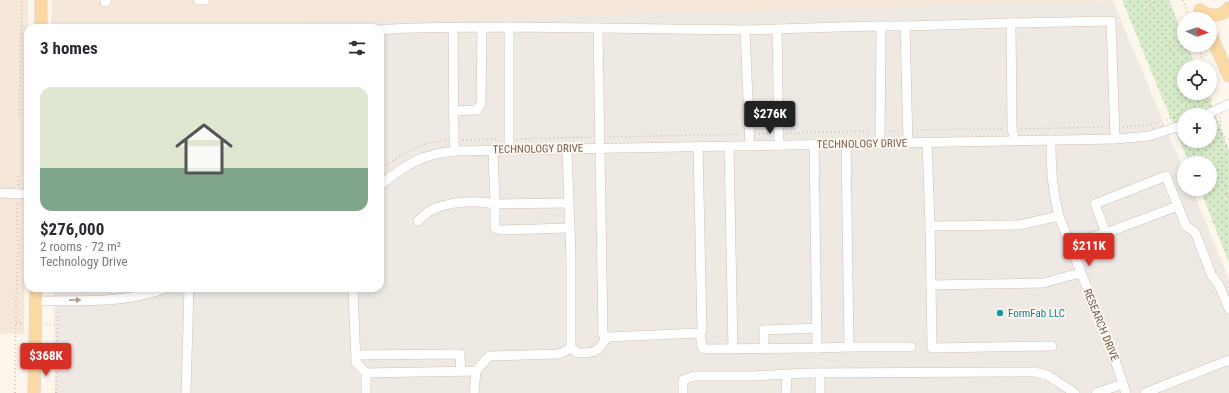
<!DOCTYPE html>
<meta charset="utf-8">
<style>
body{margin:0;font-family:"Roboto Condensed",sans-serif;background:#f2f2f3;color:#2b2b33;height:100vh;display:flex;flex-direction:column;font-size:15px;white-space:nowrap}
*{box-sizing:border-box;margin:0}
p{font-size:13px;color:#7c7c81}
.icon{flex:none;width:22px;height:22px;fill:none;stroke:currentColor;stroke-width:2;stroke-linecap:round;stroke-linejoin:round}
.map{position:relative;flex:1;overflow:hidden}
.drawer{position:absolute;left:24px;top:24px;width:360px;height:268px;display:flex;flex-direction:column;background:#fff;border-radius:12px;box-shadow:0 2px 6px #0003}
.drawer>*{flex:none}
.needle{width:26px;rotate:93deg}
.tools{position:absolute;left:1177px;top:12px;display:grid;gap:8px}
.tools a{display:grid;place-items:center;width:40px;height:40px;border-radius:50%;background:#fff;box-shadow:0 2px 6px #0003;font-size:20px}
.price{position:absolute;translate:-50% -34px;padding:0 9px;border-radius:4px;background:#d93025;color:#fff;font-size:13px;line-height:26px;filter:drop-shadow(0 1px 2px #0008)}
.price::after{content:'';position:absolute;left:50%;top:24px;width:12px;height:9px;margin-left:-6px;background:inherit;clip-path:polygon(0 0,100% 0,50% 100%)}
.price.on{background:#222;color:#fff}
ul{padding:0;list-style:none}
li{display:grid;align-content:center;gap:8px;height:212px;padding:0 16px}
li+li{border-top:1px solid #e1e1e2}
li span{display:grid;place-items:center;height:124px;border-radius:12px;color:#555}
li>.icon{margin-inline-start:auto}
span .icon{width:72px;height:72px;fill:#fffc;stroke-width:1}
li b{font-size:17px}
h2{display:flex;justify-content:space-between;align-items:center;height:48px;padding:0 16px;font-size:17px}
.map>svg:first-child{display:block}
</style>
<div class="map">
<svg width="1229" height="393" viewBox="0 0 1229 393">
<defs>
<pattern id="park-dots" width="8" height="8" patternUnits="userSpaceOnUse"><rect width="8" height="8" fill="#d8ecc9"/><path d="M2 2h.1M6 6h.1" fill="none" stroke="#b4c2a5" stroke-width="1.8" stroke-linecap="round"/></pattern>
</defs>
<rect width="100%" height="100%" fill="#fdf6ec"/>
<g fill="#f5e8da">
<polygon points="0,0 28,0 24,334 0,334"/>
<polygon points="52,0 1113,0 1113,1 368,28 51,28"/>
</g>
<polygon fill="#efe9e4" points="1113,1 1184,171 1184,189 1192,189 1229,279 1229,393 55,393 54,288 380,288 380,28 131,28"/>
<path fill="url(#park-dots)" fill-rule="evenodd" d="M1122 0H1169L1184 37V45H1187L1196 67H1184V93H1207L1229 150V263L1200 189H1210V163H1189ZM1184 115H1210V141H1184Z"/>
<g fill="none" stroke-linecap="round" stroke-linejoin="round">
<defs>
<g id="minor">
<polyline points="198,0 205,0"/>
<polyline points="105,2 107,0"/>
<polyline points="881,26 905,26 908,143"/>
<polyline points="905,26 1011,23"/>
<polyline points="453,28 454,140 455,151"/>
<polyline points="598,28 745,30 750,146"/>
<polyline points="777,29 779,145"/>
<path d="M380 30C423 26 466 28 509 27"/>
<polyline points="745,30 838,27 881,26 880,143"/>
<polyline points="453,111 477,110 481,104 482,27"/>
<polyline points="1205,115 1229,104"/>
<path d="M1051 140C1051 168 1052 189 1059 216L1115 360 1126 393"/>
<polyline points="1015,141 1012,129 1011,23 1111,21 1115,139"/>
<polyline points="927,142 930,226 1019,225 1059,216"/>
<polyline points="846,144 849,347 911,347"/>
<polyline points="729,146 733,349"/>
<polyline points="493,150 495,204 569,203"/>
<polyline points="509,150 509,27 598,28 603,335 607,337 700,333 702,330 698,147"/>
<path d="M380 185C406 165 421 154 455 151L1115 139 1149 136 1184 125"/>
<polyline points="0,193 28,194"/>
<path d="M418 221C422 217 426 213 430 211 449 201 474 200 495 204V228L501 230 570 228"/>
<polyline points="930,226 931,285 1043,283 1080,273"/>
<polyline points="1106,233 1095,204 1166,176 1186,226 1195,232 1212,276 1219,285 1229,309"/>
<polyline points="1069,244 1106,233 1178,206"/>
<polyline points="931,285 932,348 1052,346"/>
<polyline points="353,288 356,362 366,373 476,371 489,356 559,354 571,348 571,258 567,149"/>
<path d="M36 301C79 300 125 304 166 288"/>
<polyline points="700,333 702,347 704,349 817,348 814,144"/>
<path d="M571 348 578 353C596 353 598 352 607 337"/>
<polyline points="817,348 849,347"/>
<polyline points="764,349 764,330 817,328"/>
<polyline points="356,355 460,354 461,371"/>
<polyline points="366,373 366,393"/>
<polyline points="820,373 820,393"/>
<polyline points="186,393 189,288"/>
<polyline points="474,393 476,371"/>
<polyline points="683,393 683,380 694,376 752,376 808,373 1034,372 1047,375 1075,393"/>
<polyline points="786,393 787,374"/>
<polyline points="1096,393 1123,384"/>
<polyline points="1145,393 1229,360"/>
</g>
<g id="major">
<path d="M1200 10C1210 17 1221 17 1229 8"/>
<polyline points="41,28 41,0"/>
<polyline points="1210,33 1229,76"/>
<polyline points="34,393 36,288"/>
</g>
</defs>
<use href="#minor" stroke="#d1beb0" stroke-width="10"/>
<use href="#major" stroke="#dad1cd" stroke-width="13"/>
<g stroke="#d9b8a5" stroke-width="1.5" stroke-dasharray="1 3" stroke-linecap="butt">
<polyline points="1149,0 1178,67 1184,76"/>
<polyline points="1183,0 1190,19"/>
<polyline points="1198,45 1203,62 1203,67"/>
<polyline points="1204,93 1211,99"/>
<polyline points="19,114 22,0"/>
<polyline points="1220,117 1222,178 1229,199"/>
<polyline points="1166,120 1212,100"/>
<polyline points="1123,127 1147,125 1159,122"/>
<polyline points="1021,129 1105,127"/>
<polyline points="917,130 1003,129"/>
<polyline points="889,131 899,131"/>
<polyline points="787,133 871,131"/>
<polyline points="759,134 769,133"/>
<polyline points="1221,135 1229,139"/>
<polyline points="609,137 741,134"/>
<polyline points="517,139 591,137"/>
<polyline points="463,140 499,139"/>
<path d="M380 171C400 154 419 143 445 140"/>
<polyline points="18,185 18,175"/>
<polyline points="16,323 24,323"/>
<polyline points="46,324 57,325"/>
<polyline points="15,393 16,299 18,247 17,224 17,203"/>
<polyline points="56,393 58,310"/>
</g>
<use href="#minor" stroke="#fff" stroke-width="9"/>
<use href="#major" stroke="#fbd9a5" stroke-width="12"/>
</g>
<defs><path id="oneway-solid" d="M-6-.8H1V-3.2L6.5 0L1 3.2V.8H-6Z"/></defs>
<use fill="#af9d94" href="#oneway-solid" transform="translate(75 300) rotate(-1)"/>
<circle fill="#0f9aa8" stroke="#fffaf3" stroke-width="1.5" cx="1000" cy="313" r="4"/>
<g text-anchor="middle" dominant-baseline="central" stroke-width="3.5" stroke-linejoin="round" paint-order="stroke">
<g font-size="11" fill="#7a5c4d" stroke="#fffaf3">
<text transform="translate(862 144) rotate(-1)">TECHNOLOGY DRIVE</text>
<text transform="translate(538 149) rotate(-1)">TECHNOLOGY DRIVE</text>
<text transform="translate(1101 325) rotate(68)">RESEARCH DRIVE</text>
</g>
<g font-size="11" fill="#0d838f" stroke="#fffaf3" text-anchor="start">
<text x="1008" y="313">FormFab LLC</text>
</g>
</g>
</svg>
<div class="tools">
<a><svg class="needle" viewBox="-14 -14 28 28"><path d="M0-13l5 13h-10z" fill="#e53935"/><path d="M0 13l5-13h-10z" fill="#7c7c81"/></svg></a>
<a><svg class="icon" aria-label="locate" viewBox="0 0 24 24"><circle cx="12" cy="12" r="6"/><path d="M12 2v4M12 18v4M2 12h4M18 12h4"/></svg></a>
<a>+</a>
<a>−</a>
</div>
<b class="price on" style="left:770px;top:135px">$276K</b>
<b class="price" style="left:1089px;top:267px">$211K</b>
<b class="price" style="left:46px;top:377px">$368K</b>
<section class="drawer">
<h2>3 homes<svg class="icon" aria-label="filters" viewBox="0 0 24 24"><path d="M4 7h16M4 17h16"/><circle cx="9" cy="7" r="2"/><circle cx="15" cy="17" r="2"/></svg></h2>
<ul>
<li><span style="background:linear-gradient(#dfe7d0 65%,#7fa58c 0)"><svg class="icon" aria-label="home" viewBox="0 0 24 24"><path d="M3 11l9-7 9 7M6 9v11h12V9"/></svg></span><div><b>$276,000</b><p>2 rooms · 72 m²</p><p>Technology Drive</p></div></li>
</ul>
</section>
</div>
